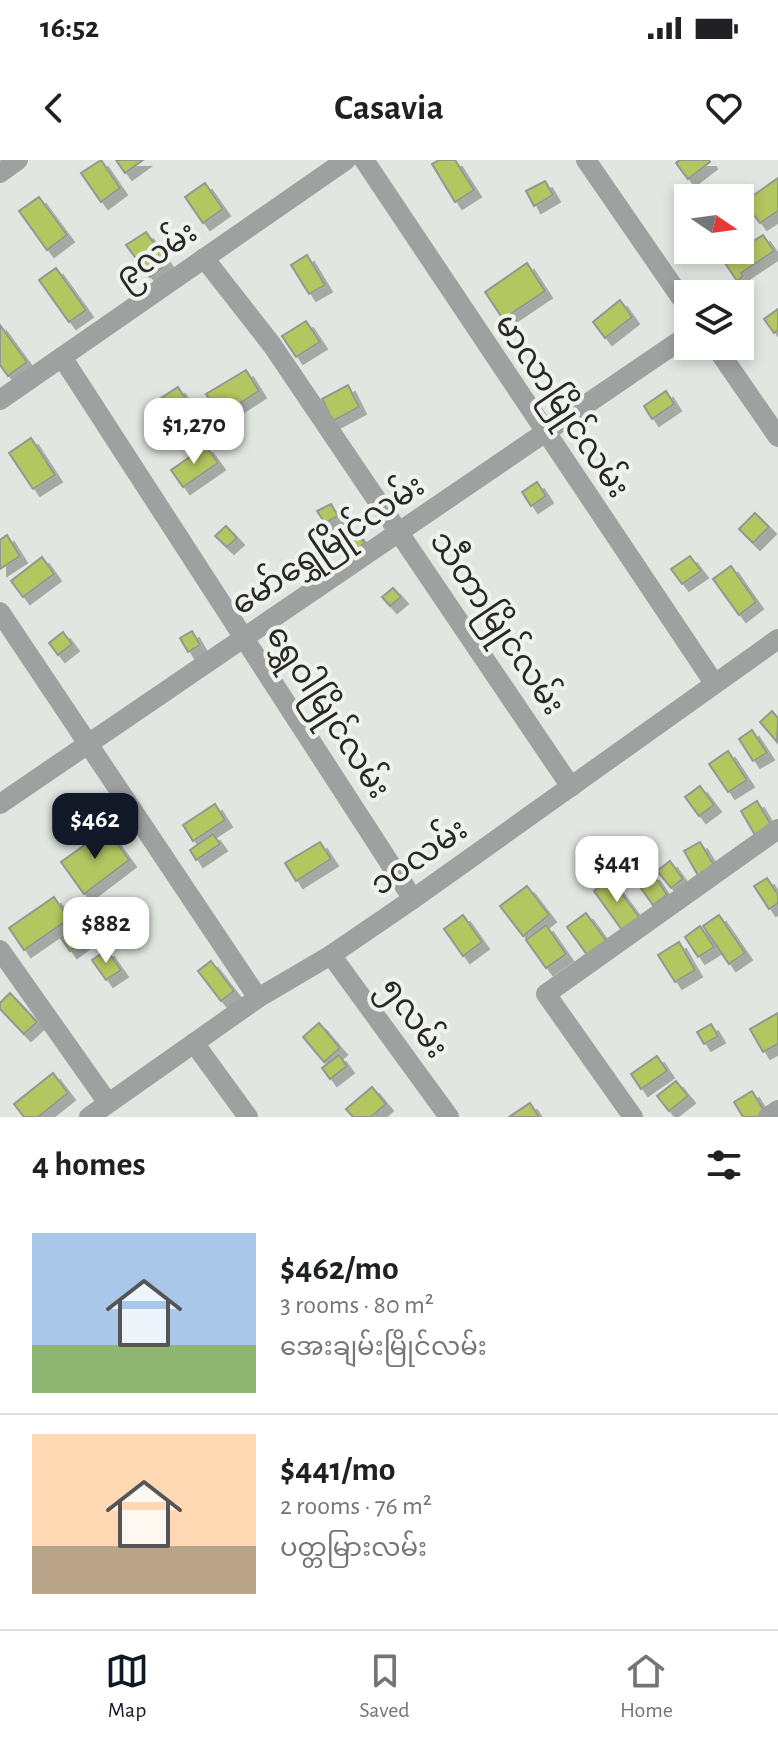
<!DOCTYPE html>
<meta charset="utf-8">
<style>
body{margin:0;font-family:"Alegreya Sans","Noto Sans Myanmar",sans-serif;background:#f2f2f2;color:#202124;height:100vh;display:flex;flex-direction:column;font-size:30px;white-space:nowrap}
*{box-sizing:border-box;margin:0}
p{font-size:26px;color:#757577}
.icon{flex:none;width:44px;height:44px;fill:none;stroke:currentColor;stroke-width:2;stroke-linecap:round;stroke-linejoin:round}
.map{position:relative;height:957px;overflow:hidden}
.panel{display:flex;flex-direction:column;background:#fff;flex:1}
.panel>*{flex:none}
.needle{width:52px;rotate:103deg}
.buttons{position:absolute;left:674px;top:24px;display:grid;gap:16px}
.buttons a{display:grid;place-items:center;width:80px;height:80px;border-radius:0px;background:#fff;box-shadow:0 4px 12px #0003;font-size:40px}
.price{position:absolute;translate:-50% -68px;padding:0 18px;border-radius:16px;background:#fff;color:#222;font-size:26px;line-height:52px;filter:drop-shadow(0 2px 4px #0008)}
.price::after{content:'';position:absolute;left:50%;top:48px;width:24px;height:18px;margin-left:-12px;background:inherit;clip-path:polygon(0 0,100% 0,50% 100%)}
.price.selected{background:#111827;color:#fff}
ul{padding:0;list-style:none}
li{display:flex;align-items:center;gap:24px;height:200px;padding:0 32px}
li+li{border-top:2px solid #e0e0e0}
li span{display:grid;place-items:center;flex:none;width:224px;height:160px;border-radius:0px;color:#555}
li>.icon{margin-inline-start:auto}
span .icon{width:96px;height:96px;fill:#fffc;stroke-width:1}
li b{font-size:34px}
h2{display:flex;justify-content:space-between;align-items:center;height:96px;padding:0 32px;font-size:34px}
.status{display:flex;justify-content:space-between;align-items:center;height:56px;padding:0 40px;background:#fff;direction:ltr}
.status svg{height:22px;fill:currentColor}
header{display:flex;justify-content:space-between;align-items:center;height:104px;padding:0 32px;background:#fff;font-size:36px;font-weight:600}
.tabs{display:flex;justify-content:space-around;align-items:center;height:112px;border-top:2px solid #e0e0e0;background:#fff;font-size:22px;color:#757577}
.tabs a{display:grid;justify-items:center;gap:4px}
.tabs .selected{color:#111827}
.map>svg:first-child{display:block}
</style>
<div class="status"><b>16:52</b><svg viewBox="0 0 49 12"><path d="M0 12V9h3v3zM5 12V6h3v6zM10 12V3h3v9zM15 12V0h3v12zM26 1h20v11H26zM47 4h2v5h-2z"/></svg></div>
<header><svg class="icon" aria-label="back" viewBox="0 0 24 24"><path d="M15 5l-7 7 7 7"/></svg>Casavia<svg class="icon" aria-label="heart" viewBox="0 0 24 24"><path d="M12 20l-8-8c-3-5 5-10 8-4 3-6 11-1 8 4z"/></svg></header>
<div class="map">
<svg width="778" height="957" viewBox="0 0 778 957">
<defs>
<filter id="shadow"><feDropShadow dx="7" dy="7" stdDeviation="0" flood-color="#0004"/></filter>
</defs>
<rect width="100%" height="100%" fill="#e1e6e0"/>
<g fill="#b3c660" stroke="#969791" stroke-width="2" filter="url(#shadow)">
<polygon points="101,0 120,28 101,42 81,13"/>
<polygon points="116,0 143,0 125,13"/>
<polygon points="439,0 455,0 474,30 455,42 432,4"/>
<polygon points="679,0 709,0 710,2 688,19 676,3"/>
<polygon points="778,18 778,51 760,63 744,42"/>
<polygon points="545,21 553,35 534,46 526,31"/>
<polygon points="205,23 223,49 203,63 185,37"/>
<polygon points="39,37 67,75 47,90 19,51"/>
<polygon points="146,72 168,103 150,117 126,85"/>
<polygon points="763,75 774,91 741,113 743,116 737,121 723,100"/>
<polygon points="307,95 325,125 309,134 291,105"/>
<polygon points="527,103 545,131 503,159 485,132"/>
<polygon points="56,108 86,150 69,162 39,120"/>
<polygon points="620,140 632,157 605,178 593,162"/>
<polygon points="778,149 778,170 774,173 764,159"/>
<polygon points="306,161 320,182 296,197 282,176"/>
<polygon points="0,165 27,202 8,216 0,205"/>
<polygon points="246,210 259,231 220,256 206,234"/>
<polygon points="348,225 359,247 333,261 322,239"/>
<polygon points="178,227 191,247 158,268 146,248"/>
<polygon points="666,231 674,244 652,259 644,246"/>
<polygon points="31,278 55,315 33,329 9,293"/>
<polygon points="206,286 218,303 183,327 171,310"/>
<polygon points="537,322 546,336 531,346 522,332"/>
<polygon points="331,344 338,356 325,363 317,351"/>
<polygon points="755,353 769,367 753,383 739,369"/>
<polygon points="226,366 237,378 227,387 215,376"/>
<polygon points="356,372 365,383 353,392 344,381"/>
<polygon points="7,375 20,396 0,409 0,380"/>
<polygon points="690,396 701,411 682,424 671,409"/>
<polygon points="42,397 54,414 23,437 11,421"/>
<polygon points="731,406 756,442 739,455 713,419"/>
<polygon points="393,428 401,437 390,446 382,437"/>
<polygon points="192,471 200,485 188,492 180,478"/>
<polygon points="63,472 72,484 58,495 49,483"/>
<polygon points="772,551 778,558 777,582 760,562"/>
<polygon points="752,570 767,593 753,601 739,579"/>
<polygon points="728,591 747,620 728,632 709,604"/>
<polygon points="700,626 714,645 699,656 685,637"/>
<polygon points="757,641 774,670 758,680 741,651"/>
<polygon points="215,644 225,660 193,681 183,665"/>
<polygon points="107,669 129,700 84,734 61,702"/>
<polygon points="213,674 220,684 196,700 190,690"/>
<polygon points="320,682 331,699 296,721 285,703"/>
<polygon points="700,682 715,707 699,717 684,691"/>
<polygon points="670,701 683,719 671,728 657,711"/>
<polygon points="653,714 667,735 653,745 638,724"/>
<polygon points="767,718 778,735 778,743 769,749 754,726"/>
<polygon points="611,719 639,757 622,770 594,731"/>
<polygon points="527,726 549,755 523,776 500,746"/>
<polygon points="54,737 69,759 24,790 9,768"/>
<polygon points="586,753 607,782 588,796 567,767"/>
<polygon points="463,755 482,782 463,796 444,769"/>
<polygon points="719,755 745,793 729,804 703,766"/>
<polygon points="80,765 89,777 70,791 61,778"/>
<polygon points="546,765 566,794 546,808 526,780"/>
<polygon points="700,766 714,787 698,797 685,777"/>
<polygon points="679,782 695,810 675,822 658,795"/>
<polygon points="107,790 121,810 106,820 92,800"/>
<polygon points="211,801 234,831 221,841 198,811"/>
<polygon points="10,833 37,862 24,874 0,849 0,843"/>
<polygon points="778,853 778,884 763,892 750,869"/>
<polygon points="319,863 340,888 324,902 303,877"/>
<polygon points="711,864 718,876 704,884 697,872"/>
<polygon points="339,895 347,906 330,919 322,908"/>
<polygon points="657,896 667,911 641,929 631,914"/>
<polygon points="53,913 68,933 38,957 24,957 14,944"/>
<polygon points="676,921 688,936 669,951 657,936"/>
<polygon points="372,927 386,944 371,957 353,957 346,949"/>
<polygon points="752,931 768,957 743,957 734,942"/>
<polygon points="530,943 539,957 509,957"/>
</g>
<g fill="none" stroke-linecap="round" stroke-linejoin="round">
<g stroke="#9ea19f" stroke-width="20">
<polyline points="364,0 714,523"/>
<polyline points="586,0 688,148"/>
<polyline points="0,13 18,0"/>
<polyline points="204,98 272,185 571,627"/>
<polyline points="715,186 778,277"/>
<polyline points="62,197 413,739"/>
<polyline points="0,240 346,0"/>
<polyline points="0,452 258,838"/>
<polyline points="0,644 688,175"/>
<polyline points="0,790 108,943"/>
<polyline points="331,795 449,957"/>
<polyline points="194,883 248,957"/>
<polyline points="89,957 258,838 331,795 413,739 778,479"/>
<polyline points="633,957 546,834 778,669"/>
<polyline points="768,957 778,950"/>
</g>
</g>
<g text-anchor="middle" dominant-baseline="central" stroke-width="8" stroke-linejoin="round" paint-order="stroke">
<g font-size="32" fill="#282927" stroke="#eef3ed">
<text transform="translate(156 95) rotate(-35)">၉လမ်း</text>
<text transform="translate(562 246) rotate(56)">မာလာမြိုင်လမ်း</text>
<text transform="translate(328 385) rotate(-34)">မော်ရွှေမြိုင်လမ်း</text>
<text transform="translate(497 463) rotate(56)">သီတာမြိုင်လမ်း</text>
<text transform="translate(328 552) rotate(57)">ရွှေဝါမြိုင်လမ်း</text>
<text transform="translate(419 697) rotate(-35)">၁၀လမ်း</text>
<text transform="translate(414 858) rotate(54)">၅လမ်း</text>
</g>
</g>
</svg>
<div class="buttons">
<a><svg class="needle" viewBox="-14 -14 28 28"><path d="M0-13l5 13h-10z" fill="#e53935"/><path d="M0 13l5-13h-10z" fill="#757577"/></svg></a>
<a><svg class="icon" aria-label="layers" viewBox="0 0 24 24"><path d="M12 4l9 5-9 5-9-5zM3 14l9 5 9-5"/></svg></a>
</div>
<b class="price" style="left:194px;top:306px">$1,270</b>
<b class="price selected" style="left:95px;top:701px">$462</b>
<b class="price" style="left:617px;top:744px">$441</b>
<b class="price" style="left:106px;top:805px">$882</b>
</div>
<section class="panel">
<h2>4 homes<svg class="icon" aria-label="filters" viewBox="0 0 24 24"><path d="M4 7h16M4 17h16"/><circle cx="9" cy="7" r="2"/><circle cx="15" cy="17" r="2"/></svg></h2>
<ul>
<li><span style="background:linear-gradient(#a9c7e8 70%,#8fb573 0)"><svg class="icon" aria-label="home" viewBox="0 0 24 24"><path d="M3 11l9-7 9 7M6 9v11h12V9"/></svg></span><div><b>$462/mo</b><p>3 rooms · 80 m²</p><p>အေးချမ်းမြိုင်လမ်း</p></div></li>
<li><span style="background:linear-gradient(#ffd9b3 70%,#b9a48a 0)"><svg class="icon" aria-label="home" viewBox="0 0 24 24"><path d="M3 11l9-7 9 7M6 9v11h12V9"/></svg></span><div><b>$441/mo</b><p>2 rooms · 76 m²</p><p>ပတ္တမြားလမ်း</p></div></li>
</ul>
</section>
<nav class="tabs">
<a class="selected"><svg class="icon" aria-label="map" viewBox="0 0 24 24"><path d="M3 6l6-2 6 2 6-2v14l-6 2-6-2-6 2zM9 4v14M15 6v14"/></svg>Map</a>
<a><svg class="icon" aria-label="saved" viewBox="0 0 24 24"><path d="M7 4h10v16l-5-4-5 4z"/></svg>Saved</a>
<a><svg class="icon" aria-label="home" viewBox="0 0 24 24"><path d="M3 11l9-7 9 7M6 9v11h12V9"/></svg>Home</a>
</nav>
